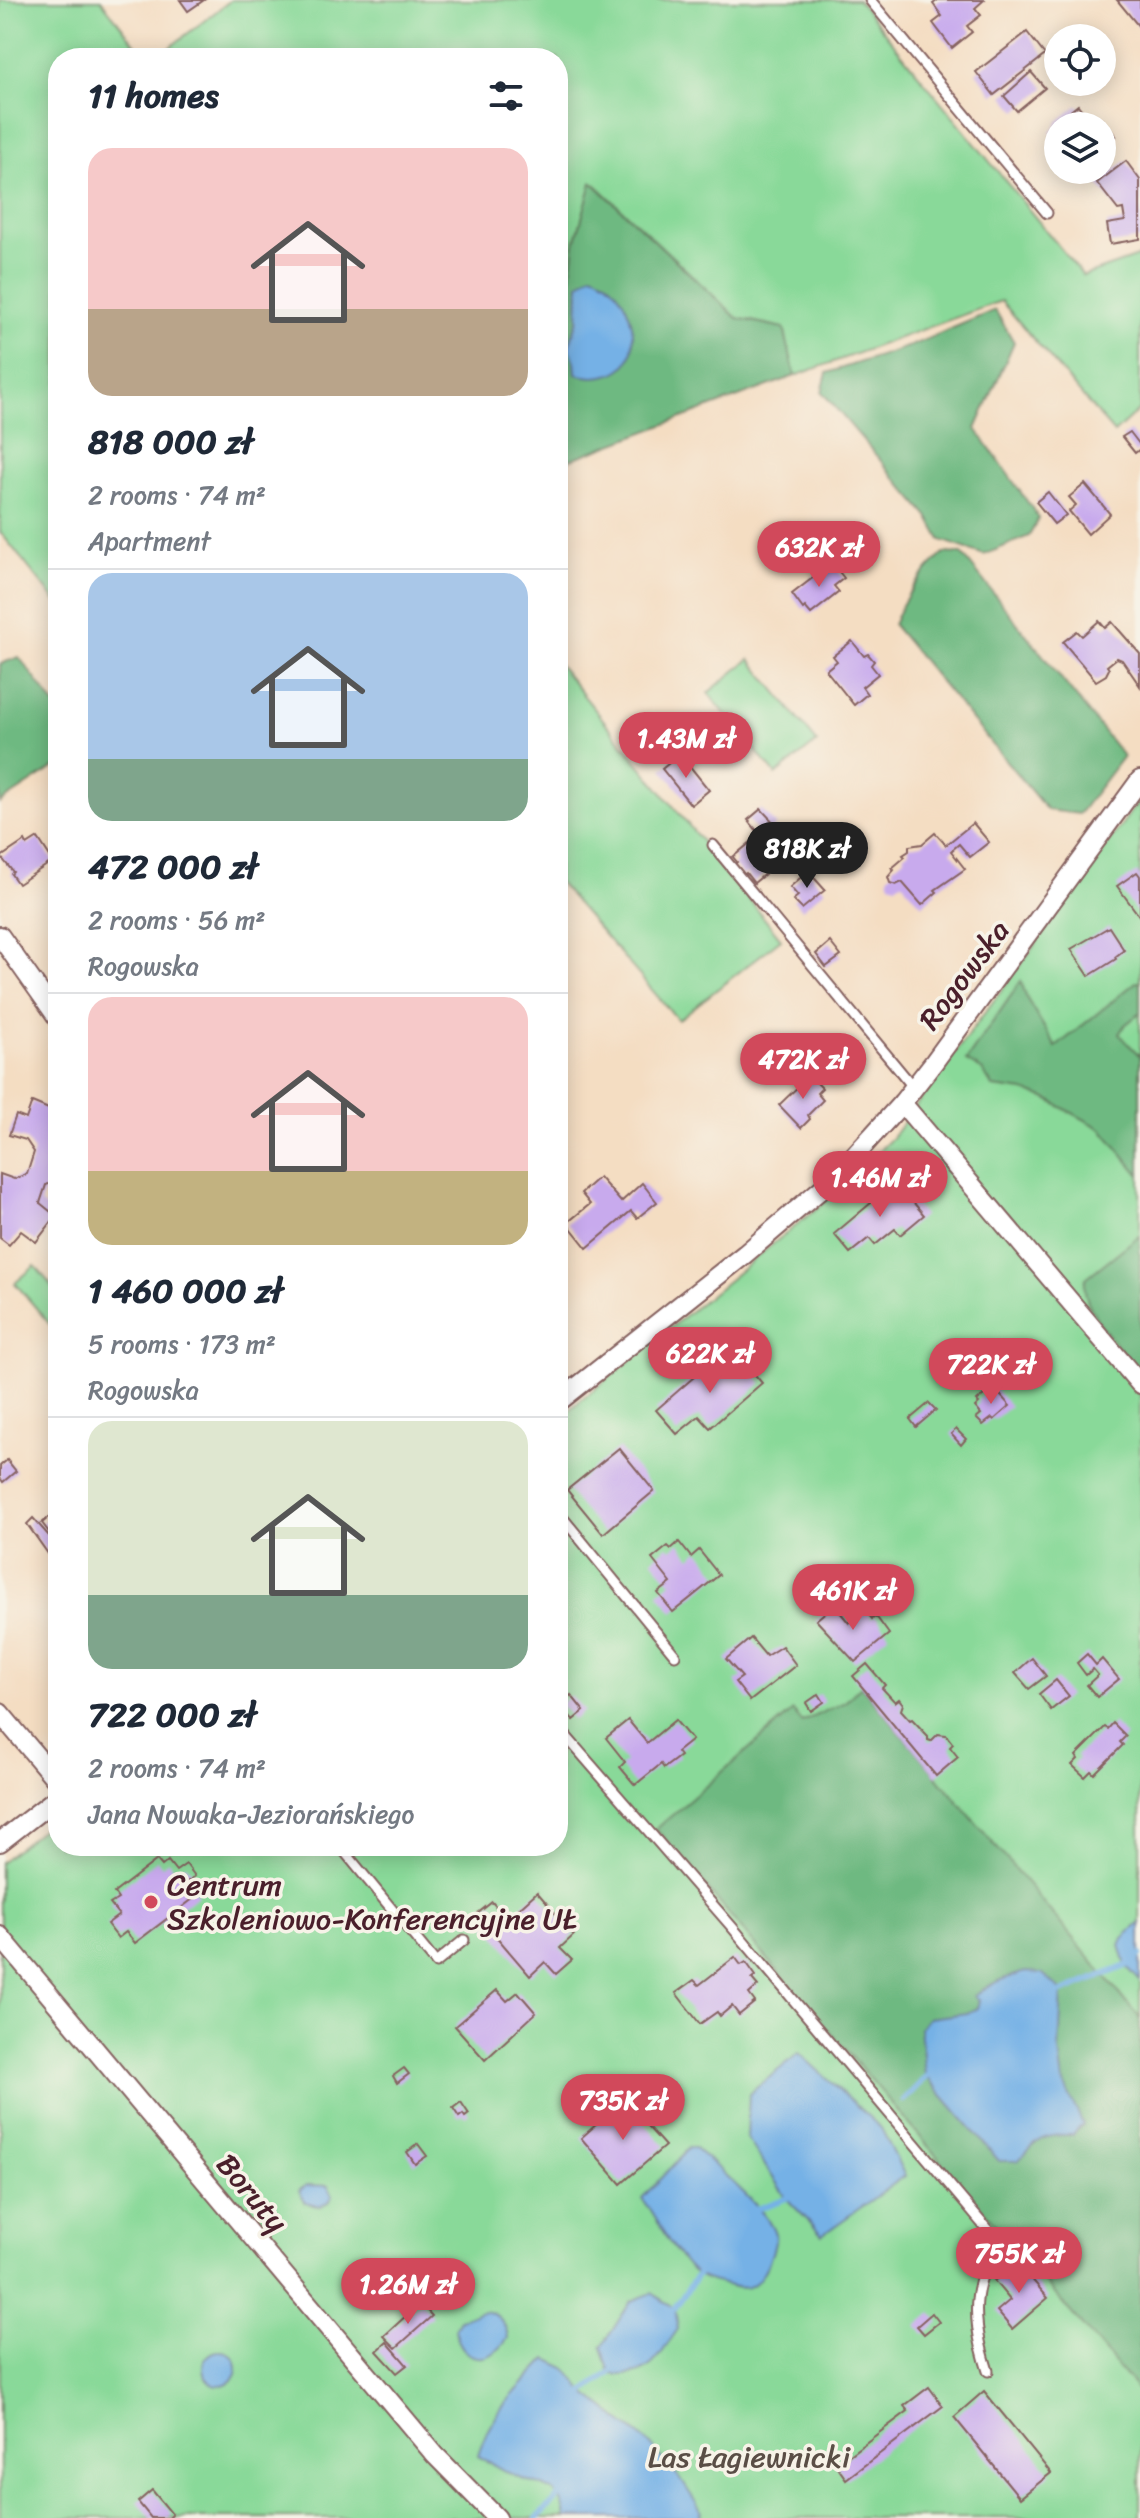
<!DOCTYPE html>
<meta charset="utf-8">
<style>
body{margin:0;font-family:Sriracha,sans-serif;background:#f2f2f3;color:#1f2937;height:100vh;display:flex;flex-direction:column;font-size:30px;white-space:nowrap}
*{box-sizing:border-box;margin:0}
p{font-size:26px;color:#747a83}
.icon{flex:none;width:44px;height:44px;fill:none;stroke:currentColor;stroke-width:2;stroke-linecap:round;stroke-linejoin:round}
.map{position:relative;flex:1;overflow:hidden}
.drawer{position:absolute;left:48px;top:48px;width:520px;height:1808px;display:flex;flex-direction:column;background:#fff;border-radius:32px;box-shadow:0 4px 20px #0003}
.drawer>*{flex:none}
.tools{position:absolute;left:1044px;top:24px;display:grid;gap:16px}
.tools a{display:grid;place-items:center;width:72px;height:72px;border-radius:50%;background:#fff;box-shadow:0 4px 20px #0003;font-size:40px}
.price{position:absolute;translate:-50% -68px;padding:0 18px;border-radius:28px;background:#d1495b;color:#fff;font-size:26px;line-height:52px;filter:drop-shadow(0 2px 4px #0008)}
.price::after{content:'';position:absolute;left:50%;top:48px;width:24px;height:18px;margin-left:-12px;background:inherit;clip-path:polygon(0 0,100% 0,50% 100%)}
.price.active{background:#222;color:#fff}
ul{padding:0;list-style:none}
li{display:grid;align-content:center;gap:16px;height:424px;padding:0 40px}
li+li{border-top:2px solid #e0e1e3}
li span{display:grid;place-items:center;height:248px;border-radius:24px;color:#555}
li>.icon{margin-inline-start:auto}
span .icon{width:144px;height:144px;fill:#fffc;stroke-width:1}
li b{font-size:34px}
h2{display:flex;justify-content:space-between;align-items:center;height:96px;padding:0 40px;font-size:34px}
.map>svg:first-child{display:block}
</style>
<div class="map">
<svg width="1140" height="2518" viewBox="0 0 1140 2518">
<rect width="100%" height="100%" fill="#f7f3e8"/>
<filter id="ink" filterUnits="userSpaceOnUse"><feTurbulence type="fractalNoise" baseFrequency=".0125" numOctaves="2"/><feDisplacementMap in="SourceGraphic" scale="16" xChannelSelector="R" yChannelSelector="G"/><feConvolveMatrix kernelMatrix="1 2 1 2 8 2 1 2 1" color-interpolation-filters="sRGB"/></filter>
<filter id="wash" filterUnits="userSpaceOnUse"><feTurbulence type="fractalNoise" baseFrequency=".006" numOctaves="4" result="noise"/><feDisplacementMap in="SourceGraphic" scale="32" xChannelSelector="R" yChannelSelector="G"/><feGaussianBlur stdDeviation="1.8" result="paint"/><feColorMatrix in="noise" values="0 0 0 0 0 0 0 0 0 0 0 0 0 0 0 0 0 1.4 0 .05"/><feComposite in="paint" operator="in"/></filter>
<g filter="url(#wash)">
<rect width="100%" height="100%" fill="#f4ddc2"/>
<g fill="#89d999" stroke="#6a7c62" stroke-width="2">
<polygon points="0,0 101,0 146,58 58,58 58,604 0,532"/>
<polygon points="231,0 858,0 1083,276 1140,256 1140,409 1114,433 1001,301 795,376 784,328 737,318 593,182 575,243 568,298 558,310 558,58 156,58"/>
<polygon points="750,659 817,742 776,775 708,693"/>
<polygon points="558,664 781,939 678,1020 558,882"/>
<polygon points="1140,799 1140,2518 0,2518 0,1862 58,1816 58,1846 558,1846 558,1419 827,1200 891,1139 1029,953"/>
<polygon points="35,1266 58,1293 58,1334 15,1283"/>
</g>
<g fill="#6eb981" stroke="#5c6c56" stroke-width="2">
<polygon points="592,182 737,318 784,328 795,376 558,464 558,310 568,298 575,243"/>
<polygon points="995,310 1014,342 976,429 1039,518 1029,536 984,555 941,540 928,516 822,392 827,373 913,345"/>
<path d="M944 553 962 554 1123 756 1079 814 1047 810 893 625C905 594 921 575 944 553Z"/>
<polygon points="19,657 58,709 58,765 0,803 0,664"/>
<polygon points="1021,981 1027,999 1056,1047 1136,982 1140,983 1140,1013 1125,1025 1119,1034 1140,1056 1140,1175 1102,1129 1045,1098 1024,1091 993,1087 983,1071 966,1061"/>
<path d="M1140 1235V1372C1123 1351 1076 1306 1086 1278Z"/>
<polygon points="861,1686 1140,2018 1140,2393 656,1829 793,1711 802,1722 845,1702"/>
</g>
<g fill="#74b1e6" stroke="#5f6888" stroke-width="2">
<path d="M592 274C622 282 641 327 630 357 623 377 593 380 576 374L575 362 569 346 578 319 579 284Z"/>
<polygon points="1140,1923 1140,1981 1126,1966 1120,1945 1123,1938"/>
<path d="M1025 1972 1042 1973 1062 1991 1059 2051 1063 2082 1083 2124 1073 2135C1042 2134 1038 2139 1018 2161H999L925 2075 920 2028 928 2018 967 2013 977 2008 979 2000 974 1996C989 1983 1007 1978 1025 1972Z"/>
<polygon points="799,2053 881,2128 905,2176 822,2235 787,2199 747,2138 749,2094"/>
<path d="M689 2148H695C712 2163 771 2213 775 2234 777 2245 768 2265 762 2275 754 2288 745 2290 731 2286 720 2283 705 2281 696 2274 676 2258 656 2220 642 2198Z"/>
<polygon points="306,2185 328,2186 333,2195 329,2202 319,2207 305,2202 299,2191"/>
<path d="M652 2293 675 2309 678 2329C657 2359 650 2380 610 2374L602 2347 631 2301Z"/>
<path d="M481 2311C497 2312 506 2322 508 2338 490 2366 462 2364 455 2329L460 2320Z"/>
<circle cx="220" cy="2368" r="17"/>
<path d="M547 2359 566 2368 584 2392 648 2442 680 2478 702 2512 699 2518H566C562 2485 541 2487 517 2477 503 2471 491 2463 478 2456 489 2413 518 2390 547 2359Z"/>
</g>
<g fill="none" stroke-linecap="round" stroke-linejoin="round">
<g stroke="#74b1e6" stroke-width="6">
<polyline points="1057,1994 1126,1966 1140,1955"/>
<polyline points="904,2100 932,2071"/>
<polyline points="752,2215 757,2209 792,2196"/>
<polyline points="671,2313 701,2270"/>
<polyline points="583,2398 584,2392 615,2369"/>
<polyline points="537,2518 558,2497 560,2491"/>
</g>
</g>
<g id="blocks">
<g fill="#c8aaed">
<polygon points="180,0 204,0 188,11"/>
<polygon points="938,0 984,0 975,8 981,15 967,26 972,32 952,48 933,23 942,16 933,4"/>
<polygon points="1117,0 1140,0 1140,28"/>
<polygon points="1027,32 1045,55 994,95 976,72"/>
<polygon points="1031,72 1045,88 1017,111 1004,96"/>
<polygon points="1078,105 1089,119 1081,126 1058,126 1058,142 1050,132 1055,128 1057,122"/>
<polygon points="1102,120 1116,136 1102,147 1102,126 1094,126"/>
<polygon points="1126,161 1140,180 1140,239 1110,244 1107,224 1125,221 1123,209 1118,210 1097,183"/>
<polygon points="1130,432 1140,445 1140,449 1135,453 1122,437"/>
<polygon points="1085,484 1110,514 1088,534 1069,511 1076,505 1069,497"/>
<polygon points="1048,492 1066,515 1054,524 1036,502"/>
<polygon points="832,563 844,578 834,586 839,592 811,614 805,607 803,609 792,594"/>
<polygon points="1099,621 1105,628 1112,622 1140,654 1140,686 1122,660 1117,658 1107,666 1109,669 1106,675 1096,681 1063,642 1077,631 1082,636"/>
<polygon points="852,641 864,656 868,654 874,661 871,665 878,674 862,687 867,694 854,705 826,670 837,661 833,656"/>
<polygon points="680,754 709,790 691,805 662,769"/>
<polygon points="761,809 776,825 762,837 748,820"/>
<polygon points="973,823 989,842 970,857 959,844 951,851 965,869 935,890 937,892 922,905 902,882 896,885 890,883 888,877 894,870 892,868 905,857 903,855 909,851 909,846 922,844 935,833 946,845"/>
<polygon points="38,838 53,861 18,884 11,874 13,872 1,857 25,841 27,845"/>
<polygon points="751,842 772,868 754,883 746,873 743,876 734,865 737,862 733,857"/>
<polygon points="808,871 825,890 802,909 793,900 798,896 790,887"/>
<polygon points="1137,872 1140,876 1140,917 1117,886"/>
<polygon points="1109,927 1124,950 1115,957 1116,959 1089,976 1071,949"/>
<polygon points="830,942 841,956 826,967 816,954"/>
<polygon points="806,1072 822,1088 817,1093 823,1100 808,1115 810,1119 801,1128 779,1105 804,1081 801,1077"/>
<polygon points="32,1102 58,1113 58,1180 46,1185 40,1203 56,1216 36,1242 21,1231 9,1245 0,1238 0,1174 14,1179 27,1174 34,1152 26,1140 9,1135 16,1115 26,1119"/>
<polygon points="599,1177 621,1202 642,1183 657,1202 637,1218 631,1211 587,1248 567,1223 590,1204 581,1193"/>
<polygon points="896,1182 924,1215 900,1235 895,1229 875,1245 869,1238 850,1253 834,1234"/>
<polygon points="739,1356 762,1383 710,1428 699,1416 677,1434 656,1410 717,1357 725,1367"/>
<polygon points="993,1387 1010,1406 994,1420 992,1418 983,1425 976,1418 981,1414 975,1407 979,1403 977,1401"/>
<polygon points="929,1403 936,1410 916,1427 910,1419"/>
<polygon points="956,1429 966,1439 961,1445 951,1434"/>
<polygon points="619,1448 654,1491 603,1534 567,1490"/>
<polygon points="7,1460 16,1471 3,1482 0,1478 0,1466"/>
<polygon points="58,1510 58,1537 55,1540 42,1523"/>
<polygon points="33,1518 58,1546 56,1565 27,1524"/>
<polygon points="679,1542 691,1557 699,1550 719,1575 673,1612 658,1593 671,1583 652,1559 668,1546 671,1549"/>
<polygon points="834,1605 849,1623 865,1610 872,1619 874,1616 878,1619 889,1634 855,1662 816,1620"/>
<polygon points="751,1638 766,1656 782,1646 796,1665 750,1701 735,1682 742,1677 726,1659"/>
<polygon points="1087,1654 1096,1665 1102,1659 1119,1679 1097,1697 1087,1685 1098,1675 1093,1669 1086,1675 1077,1663"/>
<polygon points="1032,1658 1046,1676 1029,1689 1015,1673"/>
<polygon points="867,1664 885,1685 882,1688 895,1702 899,1699 903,1704 901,1710 910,1720 912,1719 928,1736 928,1740 931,1741 938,1734 946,1735 953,1744 950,1747 958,1757 936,1776 853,1676"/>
<polygon points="1056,1680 1069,1696 1051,1710 1039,1694"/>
<polygon points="819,1694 824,1702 811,1711 806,1703"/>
<polygon points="571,1695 584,1711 573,1720 560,1704"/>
<polygon points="628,1720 647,1743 675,1720 692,1740 677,1752 680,1756 664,1768 661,1764 635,1785 620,1767 625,1762 606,1738"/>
<polygon points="1113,1723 1126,1736 1120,1742 1123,1745 1094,1774 1091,1771 1085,1777 1072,1765 1078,1759 1076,1756 1105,1727 1108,1729"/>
<polygon points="157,1860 162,1866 168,1861 176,1871 186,1864 195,1876 188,1882 198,1895 135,1943 126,1932 118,1938 107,1924 119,1915 110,1904 118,1899 114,1893"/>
<polygon points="537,1892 574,1935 560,1948 572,1960 556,1974 545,1962 530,1976 477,1914 492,1902 507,1919"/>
<polygon points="735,1957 741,1965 746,1962 756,1976 752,1979 758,1986 749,1994 755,2002 739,2015 732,2006 720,2016 717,2012 700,2024 676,1993 694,1980 699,1985"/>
<polygon points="497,1990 507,2001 518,1992 536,2013 485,2060 455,2026"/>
<polygon points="404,2068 409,2074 397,2083 393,2076"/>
<polygon points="624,2100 665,2146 621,2184 581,2138"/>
<polygon points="461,2102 469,2114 465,2117 463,2114 459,2117 453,2108"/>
<polygon points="418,2144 427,2156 415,2164 407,2152"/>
<polygon points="1017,2262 1048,2298 1012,2329 997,2311 1010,2300 994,2281"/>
<polygon points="420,2303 432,2316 396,2348 384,2336"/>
<polygon points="932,2313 939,2322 924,2334 917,2326"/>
<polygon points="387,2342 407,2365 397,2373 377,2351"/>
<polygon points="929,2387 943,2406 846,2479 836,2465 908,2411 904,2406"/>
<polygon points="984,2391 1051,2473 1020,2498 954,2417"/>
<polygon points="152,2490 172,2514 168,2518 151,2518 138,2502"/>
</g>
</g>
</g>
<g filter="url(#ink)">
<use href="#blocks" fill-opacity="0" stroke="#866260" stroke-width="2"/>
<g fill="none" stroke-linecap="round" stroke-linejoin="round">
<defs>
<g id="lane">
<polyline points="870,0 1047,213"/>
<polyline points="713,845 914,1088"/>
<polyline points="558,1512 675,1655"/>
<path d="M558 1727 732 1927 991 2234C991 2252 985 2265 980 2283 972 2312 979 2343 988 2371"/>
<polyline points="340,1846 436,1963 464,1940"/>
</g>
<g id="street">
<polyline points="0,936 58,1018"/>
<polyline points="902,1103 1140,1384"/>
<polyline points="558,1402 745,1254 833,1179 902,1103 934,1062 1140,780"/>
<polyline points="0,1713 58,1782"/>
<polyline points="0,1842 58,1797"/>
<polyline points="0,1936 435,2455 497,2518"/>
</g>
</defs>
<use href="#lane" stroke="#866260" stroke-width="13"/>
<use href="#street" stroke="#866260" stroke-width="22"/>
<use href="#lane" stroke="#fff" stroke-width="9"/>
<use href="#street" stroke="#fff" stroke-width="18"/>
</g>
</g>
<circle fill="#d1495b" stroke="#f7f3e8" stroke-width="3" cx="151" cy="1902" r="8"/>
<g text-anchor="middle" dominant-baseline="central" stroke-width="7" stroke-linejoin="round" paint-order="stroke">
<g font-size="30" fill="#4a1f2b" stroke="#f7f3e8">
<text transform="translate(964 975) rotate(-53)">Rogowska</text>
<text transform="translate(252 2193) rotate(50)">Boruty</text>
</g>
<g font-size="30" fill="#4a1f2b" stroke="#f7f3e8" text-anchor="start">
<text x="167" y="1885">Centrum<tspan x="167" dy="34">Szkoleniowo-Konferencyjne UŁ</tspan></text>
</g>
<g font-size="30" fill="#5a4e46" stroke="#f7f3e8">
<text x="749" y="2457">Las Łagiewnicki</text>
</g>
</g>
</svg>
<div class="tools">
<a><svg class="icon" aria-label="locate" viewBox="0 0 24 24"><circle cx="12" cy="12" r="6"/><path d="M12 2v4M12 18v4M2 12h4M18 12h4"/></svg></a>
<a><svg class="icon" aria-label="layers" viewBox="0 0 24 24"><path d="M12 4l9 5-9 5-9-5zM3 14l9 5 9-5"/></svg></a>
</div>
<b class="price" style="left:819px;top:589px">632K zł</b>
<b class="price" style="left:686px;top:780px">1.43M zł</b>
<b class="price active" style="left:807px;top:890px">818K zł</b>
<b class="price" style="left:803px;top:1101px">472K zł</b>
<b class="price" style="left:880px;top:1219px">1.46M zł</b>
<b class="price" style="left:710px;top:1395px">622K zł</b>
<b class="price" style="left:991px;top:1406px">722K zł</b>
<b class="price" style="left:853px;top:1632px">461K zł</b>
<b class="price" style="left:623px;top:2142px">735K zł</b>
<b class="price" style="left:1019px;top:2295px">755K zł</b>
<b class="price" style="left:408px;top:2326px">1.26M zł</b>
<section class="drawer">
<h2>11 homes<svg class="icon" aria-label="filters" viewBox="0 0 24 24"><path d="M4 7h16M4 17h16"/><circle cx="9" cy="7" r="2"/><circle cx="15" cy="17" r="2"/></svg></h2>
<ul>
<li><span style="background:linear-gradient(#f6c9c9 65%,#b9a48a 0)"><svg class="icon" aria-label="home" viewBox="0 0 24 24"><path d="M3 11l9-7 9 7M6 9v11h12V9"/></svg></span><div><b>818 000 zł</b><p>2 rooms · 74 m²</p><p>Apartment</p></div></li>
<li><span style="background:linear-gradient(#a9c7e8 75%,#7fa58c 0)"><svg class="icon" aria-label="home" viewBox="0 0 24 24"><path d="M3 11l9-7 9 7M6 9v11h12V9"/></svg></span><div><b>472 000 zł</b><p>2 rooms · 56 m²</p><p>Rogowska</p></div></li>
<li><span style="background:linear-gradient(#f6c9c9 70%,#c2b280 0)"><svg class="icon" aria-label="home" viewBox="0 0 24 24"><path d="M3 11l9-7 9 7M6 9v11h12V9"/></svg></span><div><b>1 460 000 zł</b><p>5 rooms · 173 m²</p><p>Rogowska</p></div></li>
<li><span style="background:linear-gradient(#dfe7d0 70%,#7fa58c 0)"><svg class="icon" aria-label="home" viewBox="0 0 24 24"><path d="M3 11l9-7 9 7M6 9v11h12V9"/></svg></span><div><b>722 000 zł</b><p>2 rooms · 74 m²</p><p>Jana Nowaka-Jeziorańskiego</p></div></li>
</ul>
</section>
</div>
